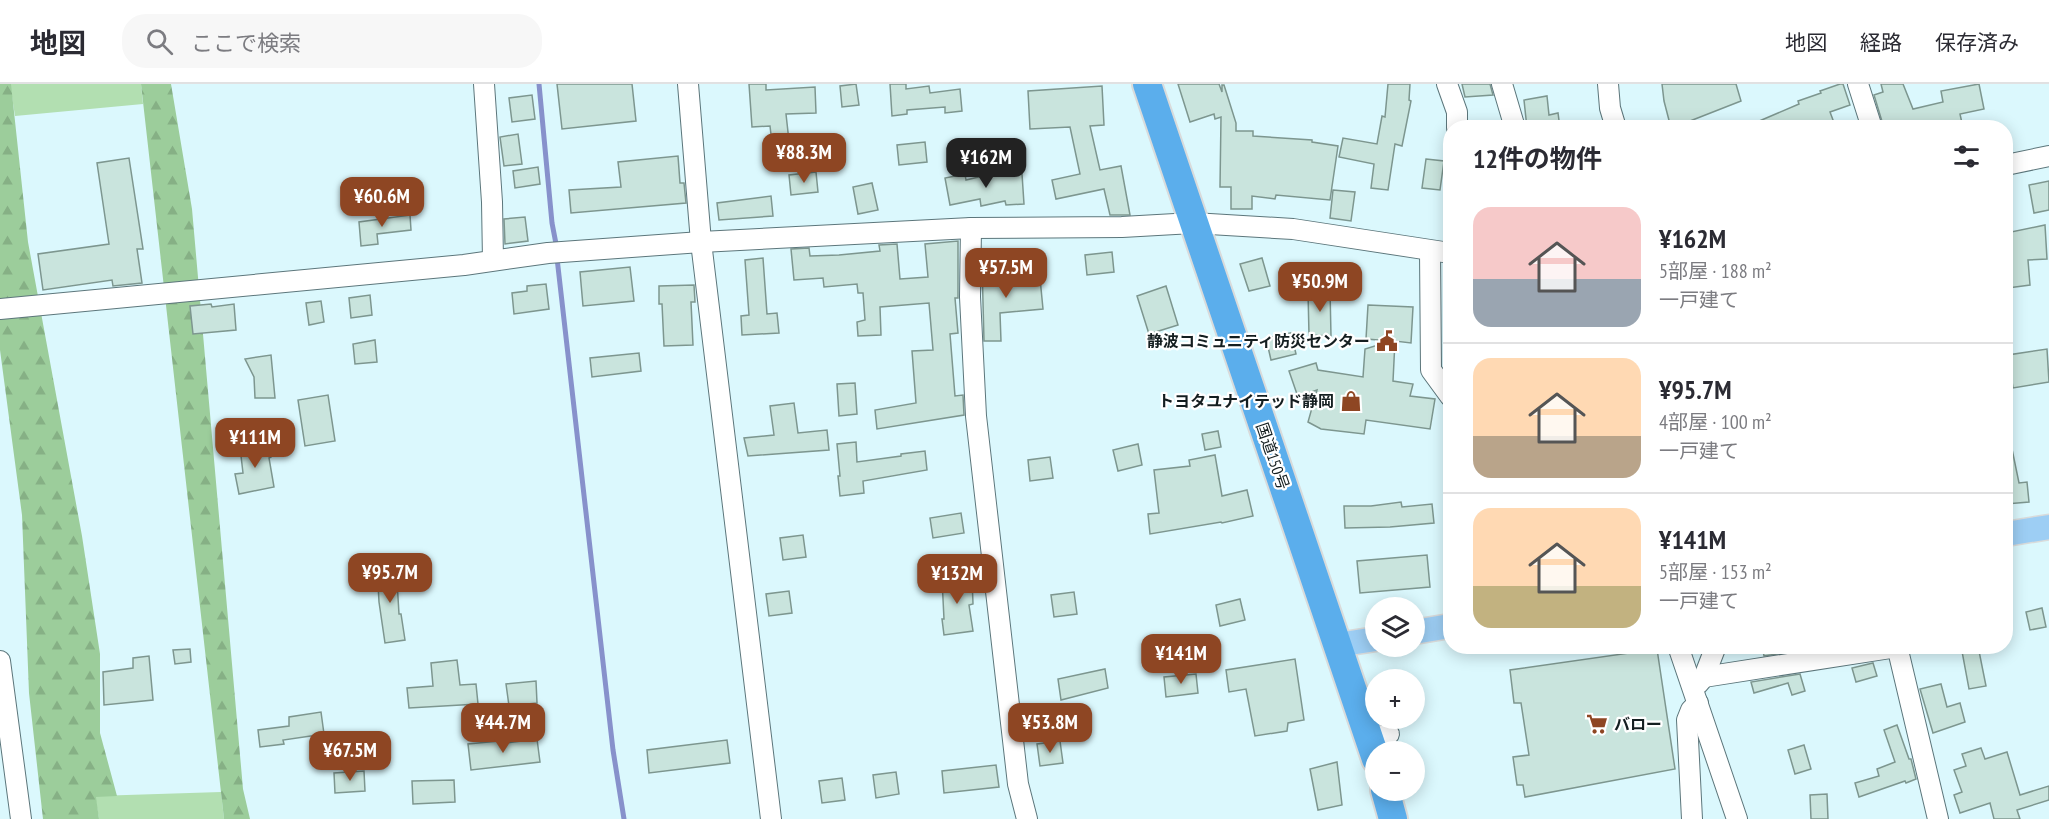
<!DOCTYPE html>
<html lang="ja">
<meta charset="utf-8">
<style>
body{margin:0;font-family:"PT Sans Narrow","Noto Sans JP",sans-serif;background:#f7f7f7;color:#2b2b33;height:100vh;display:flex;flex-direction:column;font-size:22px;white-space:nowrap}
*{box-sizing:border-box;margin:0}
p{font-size:20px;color:#7c7c81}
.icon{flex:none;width:33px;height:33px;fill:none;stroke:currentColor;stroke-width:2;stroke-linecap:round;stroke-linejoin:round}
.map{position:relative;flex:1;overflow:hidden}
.side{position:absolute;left:1443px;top:36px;width:570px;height:534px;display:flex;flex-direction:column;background:#fff;border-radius:24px;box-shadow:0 3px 15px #0003}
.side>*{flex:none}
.fabs{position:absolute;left:1365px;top:513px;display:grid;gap:12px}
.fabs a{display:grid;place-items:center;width:60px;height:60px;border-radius:50%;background:#fff;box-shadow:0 3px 15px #0003;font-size:30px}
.price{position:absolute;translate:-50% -51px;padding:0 14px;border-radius:12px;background:#8e4623;color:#fff;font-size:20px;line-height:39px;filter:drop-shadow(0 2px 3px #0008)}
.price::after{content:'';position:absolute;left:50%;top:36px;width:18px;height:14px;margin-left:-9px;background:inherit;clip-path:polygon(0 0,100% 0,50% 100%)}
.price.on{background:#222;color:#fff}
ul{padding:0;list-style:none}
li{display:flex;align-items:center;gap:18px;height:150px;padding:0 30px}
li+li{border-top:2px solid #e1e1e2}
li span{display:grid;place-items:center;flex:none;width:168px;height:120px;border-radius:18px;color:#555}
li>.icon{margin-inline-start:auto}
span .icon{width:72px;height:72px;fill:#fffc;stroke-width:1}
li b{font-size:26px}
h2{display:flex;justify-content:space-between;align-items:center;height:72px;padding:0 30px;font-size:26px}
header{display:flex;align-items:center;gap:36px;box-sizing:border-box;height:84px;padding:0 30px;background:#fff;border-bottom:2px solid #e1e1e2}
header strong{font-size:28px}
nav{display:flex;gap:33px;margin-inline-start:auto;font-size:21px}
.search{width:420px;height:54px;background:#f7f7f7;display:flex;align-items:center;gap:15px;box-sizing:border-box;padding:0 21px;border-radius:24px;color:#7c7c81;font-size:22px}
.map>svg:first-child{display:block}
</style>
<header>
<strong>地図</strong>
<div class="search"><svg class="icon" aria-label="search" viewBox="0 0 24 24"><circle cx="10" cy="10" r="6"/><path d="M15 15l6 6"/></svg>ここで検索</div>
<nav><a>地図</a><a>経路</a><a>保存済み</a></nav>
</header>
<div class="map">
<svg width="2049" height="735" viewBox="0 0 2049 735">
<defs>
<pattern id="forest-firs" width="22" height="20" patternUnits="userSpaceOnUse" patternTransform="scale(1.5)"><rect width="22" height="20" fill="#9ccd9b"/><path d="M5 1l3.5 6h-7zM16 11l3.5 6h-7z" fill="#86b085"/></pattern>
</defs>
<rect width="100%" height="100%" fill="#dbf8fd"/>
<g fill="#b2dfb1">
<polygon points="10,0 141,0 143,20 15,32"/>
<polygon points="221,708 224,735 99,735 95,712"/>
</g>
<g fill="url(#forest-firs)">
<polygon points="0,0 11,0 28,158 82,452 100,570 100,649 117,712 96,713 99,735 43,735 29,609 22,431 0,266"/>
<polygon points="141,0 171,0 192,125 243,705 250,735 224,735"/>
</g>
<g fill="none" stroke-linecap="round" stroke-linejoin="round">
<g stroke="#8791cb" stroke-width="5">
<polyline points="539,0 552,139 557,165"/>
<polyline points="557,174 613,666 624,735"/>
</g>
</g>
<g fill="#c9e4dd" stroke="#7d968f" stroke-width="1.5">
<polygon points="557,0 632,0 636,37 562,45"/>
<polygon points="749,0 766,0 766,6 815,3 816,29 786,30 789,57 772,59 770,42 752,43"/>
<polygon points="856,0 859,21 842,23 840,2"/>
<polygon points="890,0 906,0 906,5 929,2 930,9 960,5 962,27 945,29 945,23 907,26 907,30 892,32"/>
<polygon points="1178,0 1219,0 1222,8 1222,1 1224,1 1236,39 1236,47 1253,47 1253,52 1312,56 1312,58 1338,62 1330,116 1276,111 1275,115 1252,112 1252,125 1231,125 1231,103 1220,103 1221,33 1215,35 1214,30 1190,38"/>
<polygon points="1388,0 1410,0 1409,16 1411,17 1402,62 1395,60 1388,106 1371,104 1374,80 1339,73 1343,54 1377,60 1382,32 1385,33"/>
<polygon points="1462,0 1490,0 1493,11 1465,13"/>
<polygon points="1662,0 1736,0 1741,17 1690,37 1692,44 1671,44 1664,17"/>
<polygon points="1840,0 1843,0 1850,21 1830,28 1836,44 1743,44 1799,20 1798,17 1821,9 1820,7"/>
<polygon points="1881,0 1903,0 1913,25 1943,18 1941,7 1979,0 1984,25 1960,30 1963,44 1884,44 1874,11 1883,8"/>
<polygon points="1102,2 1104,41 1090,42 1100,86 1121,82 1130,131 1110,131 1104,105 1056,115 1052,96 1080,90 1070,43 1030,45 1028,7"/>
<polygon points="532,11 535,35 512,38 509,14"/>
<polygon points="1547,12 1549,31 1558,29 1560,44 1527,44 1524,16"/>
<polygon points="518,50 522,80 504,82 500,53"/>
<polygon points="925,58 927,78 899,81 897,61"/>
<polygon points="678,72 680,99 684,99 686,119 571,129 569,106 621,103 618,78"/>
<polygon points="129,74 143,165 137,165 142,199 113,202 112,196 43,206 38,170 109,160 97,79"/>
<polygon points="1426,75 1444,77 1440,106 1422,104"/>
<polygon points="538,83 540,100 515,104 513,87"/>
<polygon points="816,88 818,108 791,111 789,91"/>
<polygon points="965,90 966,96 991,90 1022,90 1024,120 1006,121 1005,117 981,122 980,115 950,121 945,94"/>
<polygon points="2049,97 2049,126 2034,129 2029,101"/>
<polygon points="872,99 878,126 858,130 853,103"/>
<polygon points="1333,106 1355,108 1351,137 1330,134"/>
<polygon points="771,112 773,132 719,136 717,119"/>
<polygon points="410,131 411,146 377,150 378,160 361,162 359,138"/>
<polygon points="525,133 528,157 505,160 504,135"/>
<polygon points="2045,141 2047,175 2028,176 2030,201 2008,204 2006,149"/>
<polygon points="958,157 958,214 955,214 958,249 950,250 955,312 963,311 964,331 877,345 875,326 916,319 912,267 933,266 929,219 880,223 881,251 858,252 857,238 865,236 863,209 858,209 857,200 824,203 823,194 794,196 791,165 809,164 810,172 839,171 880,167 879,161 897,160 900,195 928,193 925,160"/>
<polygon points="1112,168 1114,188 1087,191 1085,171"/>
<polygon points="763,174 767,230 777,229 779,249 742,251 741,232 749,231 745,176"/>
<polygon points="1262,174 1270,202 1249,207 1240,180"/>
<polygon points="998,179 999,198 1040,194 1043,225 1000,229 1001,257 984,257 982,180"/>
<polygon points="630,183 634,217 583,222 580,188"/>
<polygon points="546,200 549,225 514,230 512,209 527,207 527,202"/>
<polygon points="694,201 695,218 691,218 693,261 664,262 662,220 659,220 659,202"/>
<polygon points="1166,202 1178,241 1149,250 1137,212"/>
<polygon points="1330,206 1331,252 1309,251 1308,208"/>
<polygon points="370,211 372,231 351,234 349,214"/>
<polygon points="321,217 324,238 309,241 306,219"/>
<polygon points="211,220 212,223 234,220 236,246 193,250 190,222"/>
<polygon points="1368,221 1413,223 1411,259 1395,257 1393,297 1413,300 1410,312 1435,315 1430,345 1366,336 1364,350 1321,345 1308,338 1317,306 1298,313 1289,287 1316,279 1318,286 1363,293 1365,265 1391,257 1366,255"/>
<polygon points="1291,249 1296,270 1271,276 1266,254"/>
<polygon points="375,256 377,278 355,280 353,260"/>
<polygon points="2047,265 2049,298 2013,304 2008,271"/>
<polygon points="639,269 641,287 592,293 590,274"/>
<polygon points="271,271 275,314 255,314 254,293 245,275"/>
<polygon points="855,299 857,330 839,332 837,300"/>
<polygon points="328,311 335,357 305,362 298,316"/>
<polygon points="794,319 798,349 827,346 829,366 748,372 744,354 774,351 770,322"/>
<polygon points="1218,347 1221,363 1205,366 1202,350"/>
<polygon points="269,358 271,373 269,374 274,403 239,410 235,390 243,389 240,363"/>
<polygon points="856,358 857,378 901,372 901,370 925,367 927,386 863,397 864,409 840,412 838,392 840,392 837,360"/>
<polygon points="1138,360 1142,381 1118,387 1113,366"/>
<polygon points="2006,365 2012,365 2019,399 2027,398 2029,418 2006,420"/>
<polygon points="1215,371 1222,412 1247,406 1253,432 1222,439 1221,438 1150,450 1148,430 1159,429 1154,386 1190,382 1189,376"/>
<polygon points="1050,373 1053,394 1030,397 1028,376"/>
<polygon points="1401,418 1402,423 1432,420 1434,439 1390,443 1345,444 1344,422 1371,422"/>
<polygon points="961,429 964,449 933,454 930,434"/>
<polygon points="803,451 806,473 783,476 780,454"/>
<polygon points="1427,471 1430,503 1360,509 1357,477"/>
<polygon points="396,480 399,530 401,530 405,556 385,559 379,518 377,481"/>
<polygon points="972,493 973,520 969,521 973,547 944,551 942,535 944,535 942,495"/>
<polygon points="789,507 792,529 769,532 766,510"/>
<polygon points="1074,508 1077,530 1054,533 1051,511"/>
<polygon points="1240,515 1245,536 1220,542 1216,521"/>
<polygon points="2042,524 2046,543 2030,546 2026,528"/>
<polygon points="1762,562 1782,562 1783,569 1764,572"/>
<polygon points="1961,562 1978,562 1986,602 1969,605"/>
<polygon points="190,565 191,578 175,580 173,566"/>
<polygon points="1657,565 1675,685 1525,713 1523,701 1517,701 1513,673 1529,671 1521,619 1514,619 1510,586"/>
<polygon points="149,572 153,616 104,621 103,588 133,584 133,574"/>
<polygon points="1295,575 1304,636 1288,639 1287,647 1255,652 1246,605 1229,608 1226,586"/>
<polygon points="457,576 460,601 476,600 478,620 409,624 407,604 433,602 431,579"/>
<polygon points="1873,579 1877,592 1856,598 1852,584"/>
<polygon points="1105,585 1108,604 1061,616 1058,595"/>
<polygon points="1196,590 1198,609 1166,613 1164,593"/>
<polygon points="1800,590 1805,607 1792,611 1788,599 1754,609 1751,598"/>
<polygon points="536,597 537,619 509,622 506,600"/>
<polygon points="1941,600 1947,623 1960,619 1965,638 1933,649 1920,605"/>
<polygon points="321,628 324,650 283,656 284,660 260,663 258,646 289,642 289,633"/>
<polygon points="1897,641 1909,675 1911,675 1916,695 1906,699 1905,697 1859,713 1855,699 1879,692 1877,685 1895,678 1884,646"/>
<polygon points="537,655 540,678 471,686 468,660 499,657 499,660"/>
<polygon points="727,656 730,679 649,689 647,666"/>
<polygon points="1060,657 1063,679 1040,682 1037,660"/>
<polygon points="1804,661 1811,685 1795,690 1788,666"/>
<polygon points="1981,664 1985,675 2007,668 2020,711 2049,702 2049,716 2017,726 2020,735 1994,735 1990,719 1960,729 1954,711 1962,708 1954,686 1966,682 1962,670"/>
<polygon points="1337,678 1342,721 1318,726 1310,685"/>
<polygon points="996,681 999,703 944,709 942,687"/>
<polygon points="364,687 365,707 335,709 334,689"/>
<polygon points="896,688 899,710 876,714 873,691"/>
<polygon points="842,694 845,716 822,719 819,697"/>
<polygon points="454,696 455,718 413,720 412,697"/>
<polygon points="1827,710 1828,735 1811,735 1810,711"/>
</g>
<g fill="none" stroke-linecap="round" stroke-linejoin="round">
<defs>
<g id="minor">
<polyline points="484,0 492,118 493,176"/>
<polyline points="688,0 701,158 771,735"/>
<polyline points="1447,0 1457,28 1457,44"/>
<polyline points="1502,0 1515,44"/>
<polyline points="1608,0 1610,24 1616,44"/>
<polyline points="1858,0 1872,44"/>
<polyline points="2006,81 2049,72"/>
<polyline points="971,144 970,213 976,332 1018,700 1027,735"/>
<polyline points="1430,167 1431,286 1450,312"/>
<polyline points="0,225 464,181 548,169 701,158 971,144 1122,143 1193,139 1293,145 1450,169"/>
<polyline points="1678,562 1737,735"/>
<polyline points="1897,562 1938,735"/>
<polyline points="0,577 21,735"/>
<polyline points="1704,593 1897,563"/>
<polyline points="1698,600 1704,593 1716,562"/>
<polyline points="1369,656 1389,650"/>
<polyline points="1692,735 1687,636 1691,626 1698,619"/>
</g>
<g id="major">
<polyline points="2006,450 2049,443"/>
<polyline points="1414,548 1450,542"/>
<polyline points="1337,561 1376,555"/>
</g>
<g id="highway">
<polyline points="1147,0 1376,675"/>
<polyline points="1385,706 1393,735"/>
</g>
</defs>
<use href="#minor" stroke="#5c767b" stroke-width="22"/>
<use href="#major" stroke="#d9dbdb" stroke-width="27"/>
<use href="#highway" stroke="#d9dbdb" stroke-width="32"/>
<use href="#minor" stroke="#fff" stroke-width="20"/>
<use href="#major" stroke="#9dcef4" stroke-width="24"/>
<use href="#highway" stroke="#5baeec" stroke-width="28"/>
</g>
<defs>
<symbol id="civic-bare" viewBox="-9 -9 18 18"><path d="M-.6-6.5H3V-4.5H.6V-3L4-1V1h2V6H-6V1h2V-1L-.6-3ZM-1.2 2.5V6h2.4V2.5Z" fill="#8e4623" stroke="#fff" stroke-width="2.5" paint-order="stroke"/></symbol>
<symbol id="shop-bare" viewBox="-9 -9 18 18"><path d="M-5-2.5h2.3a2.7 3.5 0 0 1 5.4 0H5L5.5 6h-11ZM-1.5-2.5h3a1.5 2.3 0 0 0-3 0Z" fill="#8e4623" stroke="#fff" stroke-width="2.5" paint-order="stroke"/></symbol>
<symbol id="supermarket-bare" viewBox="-9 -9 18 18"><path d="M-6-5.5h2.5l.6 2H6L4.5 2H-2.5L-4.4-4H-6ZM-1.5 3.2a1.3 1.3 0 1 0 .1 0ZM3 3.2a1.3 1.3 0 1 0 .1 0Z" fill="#8e4623" stroke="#fff" stroke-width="2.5" paint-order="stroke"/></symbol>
</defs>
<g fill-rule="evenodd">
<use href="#civic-bare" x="1372" y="242" width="30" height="30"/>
<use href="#shop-bare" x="1336" y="302" width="30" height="30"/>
<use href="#supermarket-bare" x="1582" y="625" width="30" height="30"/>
</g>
<g text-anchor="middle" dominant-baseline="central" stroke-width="4.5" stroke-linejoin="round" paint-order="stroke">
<g font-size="16" font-weight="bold" fill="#141e20" stroke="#fff" text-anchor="end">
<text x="1370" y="257">静波コミュニティ防災センター</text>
<text x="1334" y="317">トヨタユナイテッド静岡</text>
<text x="1614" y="640" text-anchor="start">バロー</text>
</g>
<g font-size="16" fill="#141e20" stroke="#fff">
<text transform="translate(1273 372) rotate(71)">国道150号</text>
</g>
</g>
</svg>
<div class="fabs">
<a><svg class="icon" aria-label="layers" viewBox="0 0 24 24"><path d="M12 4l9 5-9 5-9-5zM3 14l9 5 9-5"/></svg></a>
<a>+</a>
<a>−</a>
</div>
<b class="price" style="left:804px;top:100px">¥88.3M</b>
<b class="price on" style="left:986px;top:105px">¥162M</b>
<b class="price" style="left:382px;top:144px">¥60.6M</b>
<b class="price" style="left:1006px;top:215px">¥57.5M</b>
<b class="price" style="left:1320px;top:229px">¥50.9M</b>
<b class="price" style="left:255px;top:385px">¥111M</b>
<b class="price" style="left:390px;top:520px">¥95.7M</b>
<b class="price" style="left:957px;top:521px">¥132M</b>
<b class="price" style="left:1181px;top:601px">¥141M</b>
<b class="price" style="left:503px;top:670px">¥44.7M</b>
<b class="price" style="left:1050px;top:670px">¥53.8M</b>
<b class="price" style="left:350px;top:698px">¥67.5M</b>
<section class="side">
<h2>12件の物件<svg class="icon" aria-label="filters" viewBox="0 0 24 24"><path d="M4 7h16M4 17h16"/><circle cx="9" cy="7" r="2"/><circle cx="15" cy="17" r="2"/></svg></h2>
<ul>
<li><span style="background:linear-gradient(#f6c9c9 60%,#9aa5b1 0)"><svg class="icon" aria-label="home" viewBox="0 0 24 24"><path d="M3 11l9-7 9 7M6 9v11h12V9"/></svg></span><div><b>¥162M</b><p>5部屋 · 188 m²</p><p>一戸建て</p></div></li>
<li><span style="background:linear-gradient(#ffd9b3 65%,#b9a48a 0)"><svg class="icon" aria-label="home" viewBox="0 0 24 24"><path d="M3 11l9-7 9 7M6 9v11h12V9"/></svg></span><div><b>¥95.7M</b><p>4部屋 · 100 m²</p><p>一戸建て</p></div></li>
<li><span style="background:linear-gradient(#ffd9b3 65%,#c2b280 0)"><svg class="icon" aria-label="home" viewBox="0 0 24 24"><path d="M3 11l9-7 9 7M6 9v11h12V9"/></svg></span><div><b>¥141M</b><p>5部屋 · 153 m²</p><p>一戸建て</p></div></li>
</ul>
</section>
</div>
